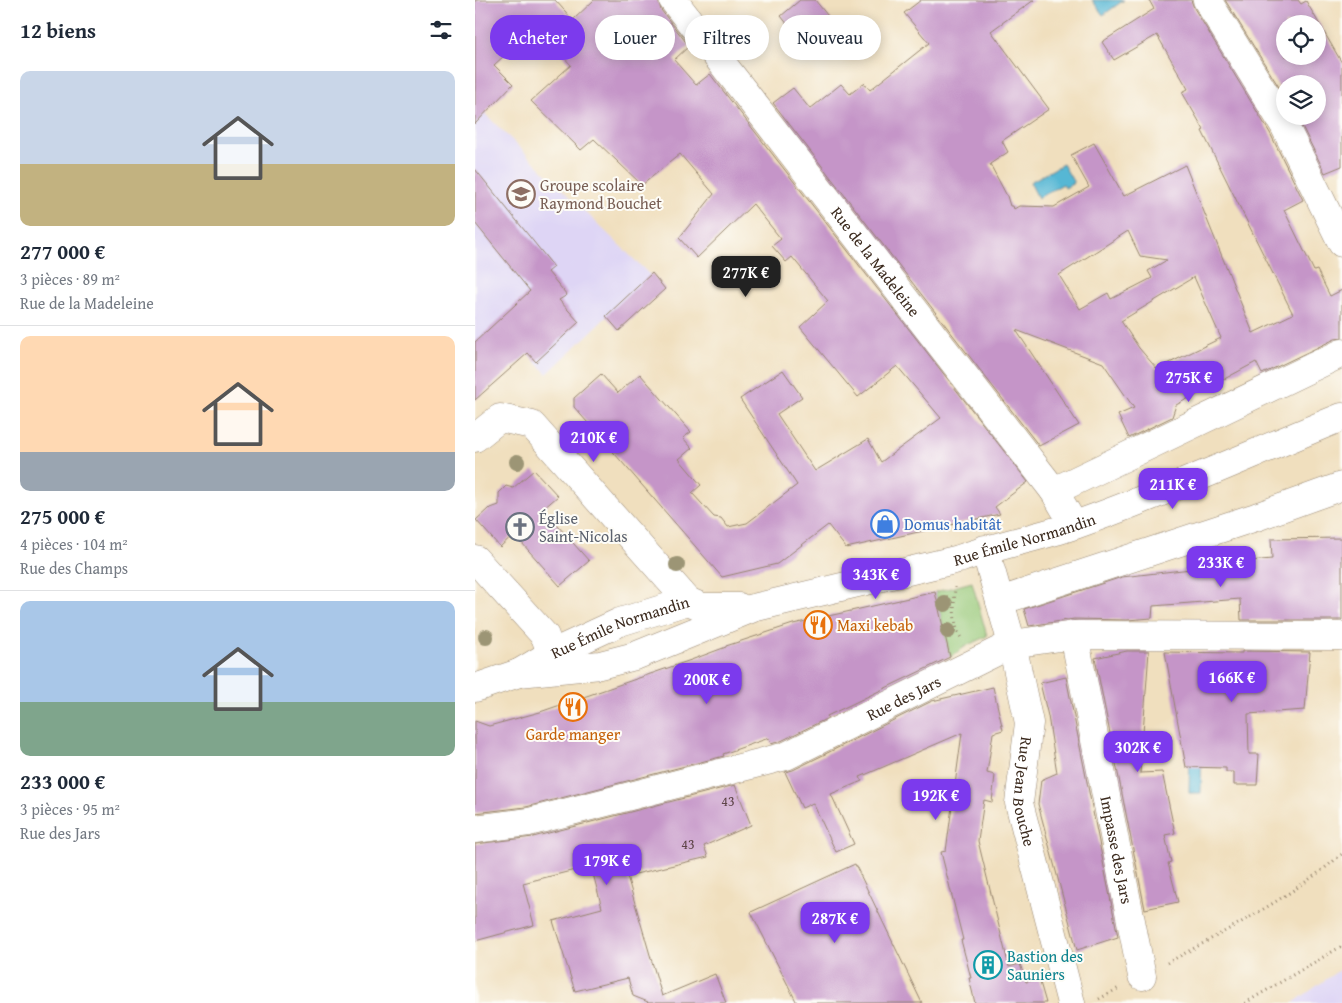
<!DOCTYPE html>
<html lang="fr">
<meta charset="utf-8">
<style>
body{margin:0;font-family:"Gentium Book Plus",serif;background:#f2f2f3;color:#1f2937;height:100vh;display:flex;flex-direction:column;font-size:19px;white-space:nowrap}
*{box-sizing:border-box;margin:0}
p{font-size:16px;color:#747a83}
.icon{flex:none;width:28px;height:28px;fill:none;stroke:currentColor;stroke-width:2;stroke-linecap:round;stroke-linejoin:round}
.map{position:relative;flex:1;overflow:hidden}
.details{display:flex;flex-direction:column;background:#fff;width:475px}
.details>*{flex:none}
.guide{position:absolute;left:15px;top:15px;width:475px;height:45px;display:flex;gap:10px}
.controls{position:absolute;left:801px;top:15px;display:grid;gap:10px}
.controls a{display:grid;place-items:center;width:50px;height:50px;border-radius:50%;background:#fff;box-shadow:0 2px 12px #0003;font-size:25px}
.price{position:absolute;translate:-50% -42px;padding:0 11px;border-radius:10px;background:#7c3aed;color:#fff;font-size:16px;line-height:32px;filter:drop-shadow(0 1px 2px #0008)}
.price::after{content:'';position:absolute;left:50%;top:30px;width:15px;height:11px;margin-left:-8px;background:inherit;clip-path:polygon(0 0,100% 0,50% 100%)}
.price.on{background:#222;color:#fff}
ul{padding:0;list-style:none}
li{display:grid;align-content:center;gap:10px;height:265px;padding:0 20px}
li+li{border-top:1px solid #e0e1e3}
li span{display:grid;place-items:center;height:155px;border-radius:10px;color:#555}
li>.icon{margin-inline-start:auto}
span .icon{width:90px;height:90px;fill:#fffc;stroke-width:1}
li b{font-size:21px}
h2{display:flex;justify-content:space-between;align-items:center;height:60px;padding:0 20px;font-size:21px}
.pill{padding:0 18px;border-radius:22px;background:#fff;box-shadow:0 2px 12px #0003;font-size:18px;line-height:45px}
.pill.on{background:#7c3aed;color:#fff}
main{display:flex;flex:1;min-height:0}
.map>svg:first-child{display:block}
</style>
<main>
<section class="details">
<h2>12 biens<svg class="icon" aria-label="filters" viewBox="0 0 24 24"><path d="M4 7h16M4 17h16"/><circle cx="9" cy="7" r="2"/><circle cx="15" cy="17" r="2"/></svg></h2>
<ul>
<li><span style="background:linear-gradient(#c9d6e8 60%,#c2b280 0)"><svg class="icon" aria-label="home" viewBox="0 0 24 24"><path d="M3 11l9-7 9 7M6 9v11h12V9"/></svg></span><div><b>277 000 €</b><p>3 pièces · 89 m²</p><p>Rue de la Madeleine</p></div></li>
<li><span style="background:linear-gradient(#ffd9b3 75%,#9aa5b1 0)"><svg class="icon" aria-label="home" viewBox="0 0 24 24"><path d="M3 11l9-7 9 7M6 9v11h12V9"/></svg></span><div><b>275 000 €</b><p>4 pièces · 104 m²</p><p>Rue des Champs</p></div></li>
<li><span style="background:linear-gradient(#a9c7e8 65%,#7fa58c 0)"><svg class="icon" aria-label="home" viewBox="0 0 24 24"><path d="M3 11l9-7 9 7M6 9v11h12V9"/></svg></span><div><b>233 000 €</b><p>3 pièces · 95 m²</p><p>Rue des Jars</p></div></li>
</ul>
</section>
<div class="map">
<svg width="867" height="1003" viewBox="0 0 867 1003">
<rect width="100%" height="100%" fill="#fdfcf7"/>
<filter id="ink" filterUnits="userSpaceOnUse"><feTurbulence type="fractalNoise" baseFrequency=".02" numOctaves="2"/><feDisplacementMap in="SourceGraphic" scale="10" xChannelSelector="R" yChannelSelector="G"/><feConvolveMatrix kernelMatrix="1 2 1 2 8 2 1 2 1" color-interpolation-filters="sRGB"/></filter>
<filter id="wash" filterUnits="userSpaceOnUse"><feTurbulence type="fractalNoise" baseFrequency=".0096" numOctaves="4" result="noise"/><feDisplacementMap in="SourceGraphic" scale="20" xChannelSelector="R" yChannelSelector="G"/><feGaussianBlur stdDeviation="1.12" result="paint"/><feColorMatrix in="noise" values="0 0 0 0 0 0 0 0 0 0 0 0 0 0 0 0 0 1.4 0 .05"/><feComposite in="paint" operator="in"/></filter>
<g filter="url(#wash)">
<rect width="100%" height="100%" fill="#f0dfbe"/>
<g fill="#ded5f5">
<polygon points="0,104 175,275 72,374 53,354 0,400"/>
<polygon points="867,968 867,1003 818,1003"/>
</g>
<polygon fill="#97c877" stroke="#69794a" points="497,582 512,636 491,646 475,657 460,592"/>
<g fill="#56b7d4" stroke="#487079">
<polygon points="617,0 649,0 628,15"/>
<polygon points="588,164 599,183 590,188 588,184 563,198 555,182"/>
<polygon points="715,745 727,746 726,793 714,793"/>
</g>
<g id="blocks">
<g fill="#c595c8" fill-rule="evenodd">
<polygon points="0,0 80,0 98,20 119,0 183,0 186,10 214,46 199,60 221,85 235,74 553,482 520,507 525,514 371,548 353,525 302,564 247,577 99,407 99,398 126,374 143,393 165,374 216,432 208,438 217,448 204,459 226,485 217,493 239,517 246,518 253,527 272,523 322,485 265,399 308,370 327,397 302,414 340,471 393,439 406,462 466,418 422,366 383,397 325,327 353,301 317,257 311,262 297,246 306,239 278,204 222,258 204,238 239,194 205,154 167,185 119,139 106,150 56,101 96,65 61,27 19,65 38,84 0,124"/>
<polygon points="325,0 340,0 361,26 332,49 306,16"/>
<path d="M446 0H559L516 31 574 109 527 141 533 152 515 164 532 196 535 206H538L539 209 544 206 579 207 614 187 596 155 619 143 649 196 710 165 778 333 818 314 727 131 729 130 707 92 713 89 682 35 639 60 627 42 679 9 674 0H716L719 8 795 133 828 200 809 210 839 271 842 270 855 296 867 290V338L860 339 787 374 781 362 701 405 697 417 654 438 643 415 659 408 628 363 541 330 604 425 564 446 298 103 318 88 335 109 366 84 375 94 389 83 395 90 454 43 429 13ZM653 231 665 256 692 260 673 271 677 278 636 299 633 293 605 309 584 275ZM719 277 746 338 682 369 664 348 646 321Z"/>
<path d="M750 0H823L826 4 831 1 867 63V166L850 173 822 116H842V84H810V97ZM810 24H842V56H810Z"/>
<polygon points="0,169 79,267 73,272 92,295 84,300 104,322 61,362 53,353 0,400 0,342 55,291 0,223"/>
<polygon points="177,273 190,289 144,331 131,316"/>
<polygon points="59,470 83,496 68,509 114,561 85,586 39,534 25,547 1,520 13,509 24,505 24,493 31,486 38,488"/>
<polygon points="867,538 867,620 766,620 765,599 678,606 677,618 652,620 599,619 554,626 549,609 647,577 716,569 716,566 797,559 796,539"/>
<polygon points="460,592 475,657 352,716 353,718 306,741 296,744 294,738 248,754 249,756 51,807 0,813 0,721 14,726 65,712 216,660 251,647 251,646 318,624"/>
<polygon points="652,651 674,651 665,773 687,772 700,833 690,835 696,862 693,863 703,902 670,909 620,658"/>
<polygon points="767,651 835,652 830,710 773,714 774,754 784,754 782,785 759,785 759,772 751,772 751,768 711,767 690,652 767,653"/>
<polygon points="591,677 643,937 602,950 563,804 566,780 582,773 573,716 565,683"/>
<polygon points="518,687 528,730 518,733 512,773 520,775 517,802 509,800 503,841 534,967 545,964 551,982 564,979 571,1003 500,1003 494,978 496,978 486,940 488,940 466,852 471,851 487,733 385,777 387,781 356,794 379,844 361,852 338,803 327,808 310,772 318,770 457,701"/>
<polygon points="260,785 276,825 229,846 233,857 152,876 187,996 240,974 251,1003 172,1003 173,1002 158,996 153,978 100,991 78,921 127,908 116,866 48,883 59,925 0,941 0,844 58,837"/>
<polygon points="380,864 447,1003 322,1003 276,912"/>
</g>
</g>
</g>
<g filter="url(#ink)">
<use href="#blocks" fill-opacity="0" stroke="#96846e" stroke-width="1"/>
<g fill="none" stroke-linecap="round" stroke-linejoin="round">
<defs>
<g id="minor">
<path id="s1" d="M198 0 579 491 599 525"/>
<polyline points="732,0 809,125 867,243"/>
<polyline points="0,438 25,418 57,425 213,601"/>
<polyline points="579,491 867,353"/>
<path id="s2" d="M510 549 537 644 554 723 544 803 596 1003"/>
<polyline points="0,559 70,636 76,654"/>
<polyline points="525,601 781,517 867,486"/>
<path id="s3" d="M599 635 667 976"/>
<path id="s4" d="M0 829 54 822 311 756 537 644 599 635 867 636"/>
</g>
<g id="major">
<path id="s5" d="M44 673 125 665 160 656 278 608 484 559C522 545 562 538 600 525 691 493 778 453 867 417"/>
<path id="s6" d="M0 688 44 673 76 654 145 622 213 601 227 607H264"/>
</g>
</defs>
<use href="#minor" stroke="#96846e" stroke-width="29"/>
<use href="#major" stroke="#96846e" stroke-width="29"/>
<g stroke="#96846e" stroke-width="3" stroke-dasharray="1 4" stroke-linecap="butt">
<path d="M480 587C479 602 477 626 487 639"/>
<path d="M692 963C752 930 815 898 867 854"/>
<polyline points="624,999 644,988"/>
<polyline points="770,1003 867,946"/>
</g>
<use href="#minor" stroke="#fff" stroke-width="28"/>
<use href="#major" stroke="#fff" stroke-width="28"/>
</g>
<g fill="#9c9575">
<circle cx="94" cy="440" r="8"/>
<circle cx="42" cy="462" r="8"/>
<circle cx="202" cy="565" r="8"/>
<circle cx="470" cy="604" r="8"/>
<circle cx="473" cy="631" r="8"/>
<circle cx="11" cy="637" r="8"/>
</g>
</g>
<defs>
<symbol id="school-ring" viewBox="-11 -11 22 22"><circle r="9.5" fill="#fdfcf7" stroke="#8d6e63" stroke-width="1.5"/><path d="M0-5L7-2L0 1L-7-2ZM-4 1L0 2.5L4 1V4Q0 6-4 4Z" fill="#8d6e63"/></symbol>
<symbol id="shop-ring" viewBox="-11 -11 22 22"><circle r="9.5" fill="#fdfcf7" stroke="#3f7fe0" stroke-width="1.5"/><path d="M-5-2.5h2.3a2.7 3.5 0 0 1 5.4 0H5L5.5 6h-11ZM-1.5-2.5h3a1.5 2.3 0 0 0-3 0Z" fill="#3f7fe0"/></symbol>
<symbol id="church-ring" viewBox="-11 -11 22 22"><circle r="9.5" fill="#fdfcf7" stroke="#6b7280" stroke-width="1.5"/><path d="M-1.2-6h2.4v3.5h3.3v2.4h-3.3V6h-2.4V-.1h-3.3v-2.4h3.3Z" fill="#6b7280"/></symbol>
<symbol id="restaurant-ring" viewBox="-11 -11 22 22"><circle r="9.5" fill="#fdfcf7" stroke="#e8710a" stroke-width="1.5"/><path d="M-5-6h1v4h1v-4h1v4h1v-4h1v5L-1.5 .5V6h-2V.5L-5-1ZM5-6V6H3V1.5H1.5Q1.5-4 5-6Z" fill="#e8710a"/></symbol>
<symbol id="building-ring" viewBox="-11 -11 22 22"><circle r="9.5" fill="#fdfcf7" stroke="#0f9aa8" stroke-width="1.5"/><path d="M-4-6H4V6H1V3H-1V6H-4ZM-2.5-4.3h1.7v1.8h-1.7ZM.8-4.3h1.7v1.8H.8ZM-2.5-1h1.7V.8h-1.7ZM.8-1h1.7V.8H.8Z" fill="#0f9aa8"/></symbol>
</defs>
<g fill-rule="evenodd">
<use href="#school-ring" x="30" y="178" width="32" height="32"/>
<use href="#shop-ring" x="394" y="508" width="32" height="32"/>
<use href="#church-ring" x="29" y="511" width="32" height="32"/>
<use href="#restaurant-ring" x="327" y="609" width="32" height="32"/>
<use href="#restaurant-ring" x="82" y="691" width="32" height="32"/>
<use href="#building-ring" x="497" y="949" width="32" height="32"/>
</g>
<g text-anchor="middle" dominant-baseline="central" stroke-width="4" stroke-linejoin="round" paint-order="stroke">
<g font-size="14" fill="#5e4548">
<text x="253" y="801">43</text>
<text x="213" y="844">43</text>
</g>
<g font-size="16" fill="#785e54" stroke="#fdfcf7" text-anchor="start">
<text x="65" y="185">Groupe scolaire<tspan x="65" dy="18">Raymond Bouchet</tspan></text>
</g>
<g font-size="16" fill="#3b2a1e" stroke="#fdfcf7">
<text stroke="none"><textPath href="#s1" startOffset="331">Rue de la Madeleine</textPath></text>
<text stroke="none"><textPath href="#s5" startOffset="525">Rue Émile Normandin</textPath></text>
<text stroke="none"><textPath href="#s6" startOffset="158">Rue Émile Normandin</textPath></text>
<text stroke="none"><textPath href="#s4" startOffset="451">Rue des Jars</textPath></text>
<text stroke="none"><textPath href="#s2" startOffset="249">Rue Jean Bouche</textPath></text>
<text stroke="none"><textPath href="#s3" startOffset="219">Impasse des Jars</textPath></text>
</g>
<g font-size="16" fill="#5b616d" stroke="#fdfcf7" text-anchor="start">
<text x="64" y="518">Église<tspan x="64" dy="18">Saint-Nicolas</tspan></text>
</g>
<g font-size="16" fill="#366cbe" stroke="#fdfcf7" text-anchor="start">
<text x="429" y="524">Domus habitât</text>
</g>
<g font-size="16" fill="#c56008" stroke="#fdfcf7" text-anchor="start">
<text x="362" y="625">Maxi kebab</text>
<text x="98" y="734" text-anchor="middle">Garde manger</text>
</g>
<g font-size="16" fill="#0d838f" stroke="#fdfcf7" text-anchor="start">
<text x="532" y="956">Bastion des<tspan x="532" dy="18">Sauniers</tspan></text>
</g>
</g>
</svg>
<div class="controls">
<a><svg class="icon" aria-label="locate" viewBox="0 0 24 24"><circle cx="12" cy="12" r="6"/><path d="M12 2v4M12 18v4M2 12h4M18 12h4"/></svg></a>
<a><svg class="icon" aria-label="layers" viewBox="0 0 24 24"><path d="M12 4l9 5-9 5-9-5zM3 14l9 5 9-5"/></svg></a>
</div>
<b class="price on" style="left:271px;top:298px">277K €</b>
<b class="price" style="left:714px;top:403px">275K €</b>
<b class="price" style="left:119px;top:463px">210K €</b>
<b class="price" style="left:698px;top:510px">211K €</b>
<b class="price" style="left:746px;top:588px">233K €</b>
<b class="price" style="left:401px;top:600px">343K €</b>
<b class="price" style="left:757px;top:703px">166K €</b>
<b class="price" style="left:232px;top:705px">200K €</b>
<b class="price" style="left:663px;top:773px">302K €</b>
<b class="price" style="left:461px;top:821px">192K €</b>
<b class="price" style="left:132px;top:886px">179K €</b>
<b class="price" style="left:360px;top:944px">287K €</b>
<div class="guide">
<a class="pill on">Acheter</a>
<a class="pill">Louer</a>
<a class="pill">Filtres</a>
<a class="pill">Nouveau</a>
</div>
</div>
</main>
